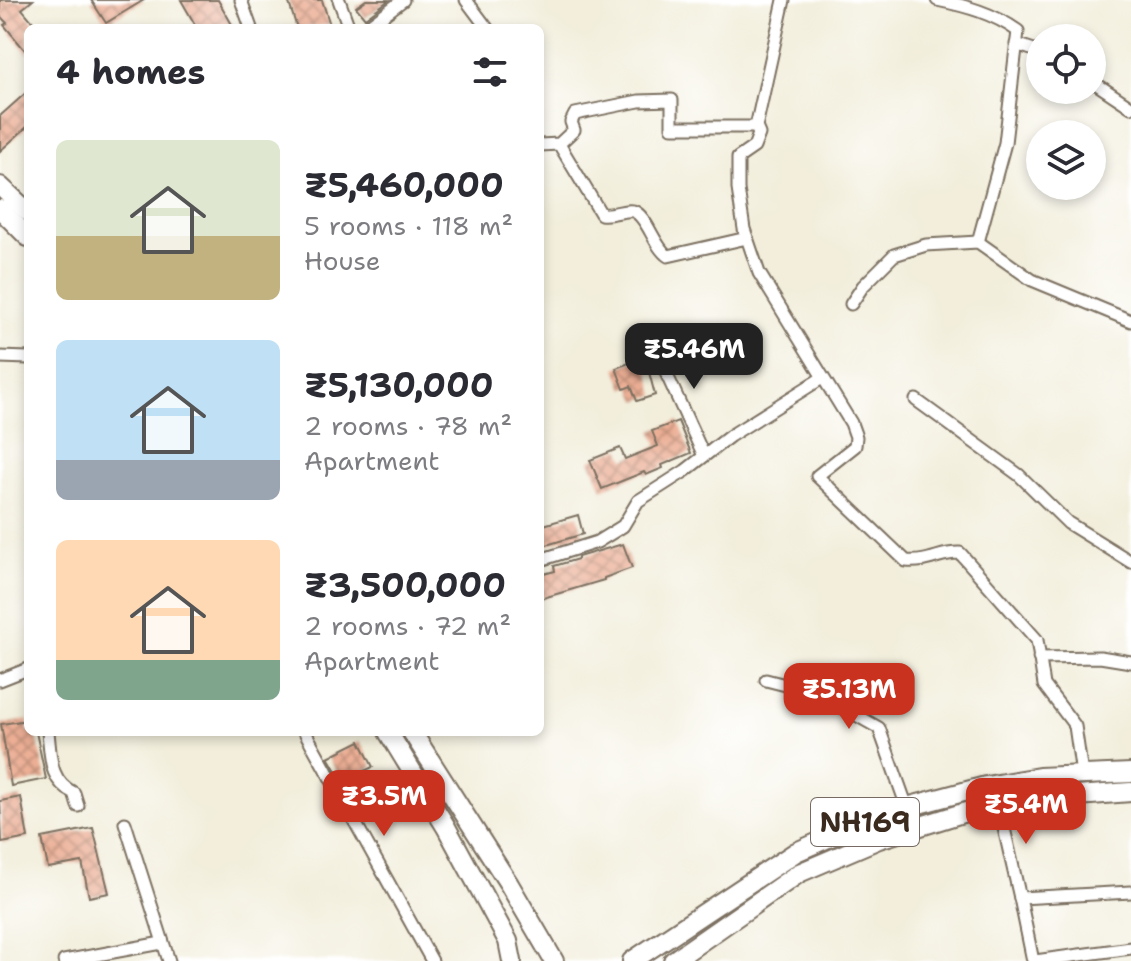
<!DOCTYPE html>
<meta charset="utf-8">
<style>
body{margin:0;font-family:"Shantell Sans",sans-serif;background:#f2f2f3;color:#2b2b33;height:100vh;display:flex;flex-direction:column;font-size:30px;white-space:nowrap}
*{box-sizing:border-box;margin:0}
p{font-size:26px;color:#7c7c81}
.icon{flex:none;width:44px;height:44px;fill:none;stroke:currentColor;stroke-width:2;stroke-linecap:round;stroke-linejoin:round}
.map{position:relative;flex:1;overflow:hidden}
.sheet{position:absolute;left:24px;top:24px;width:520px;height:712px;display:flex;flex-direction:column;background:#fff;border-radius:12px;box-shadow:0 4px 12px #0003}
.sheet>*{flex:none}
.controls{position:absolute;left:1026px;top:24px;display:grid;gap:16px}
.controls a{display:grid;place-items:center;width:80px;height:80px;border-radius:50%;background:#fff;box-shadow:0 4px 12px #0003;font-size:40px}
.price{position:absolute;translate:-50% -68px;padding:0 18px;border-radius:16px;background:#c8321e;color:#fff;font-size:26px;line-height:52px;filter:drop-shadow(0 2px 4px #0008)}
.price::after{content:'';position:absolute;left:50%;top:48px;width:24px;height:18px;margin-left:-12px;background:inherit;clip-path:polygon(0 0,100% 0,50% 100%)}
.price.current{background:#222;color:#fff}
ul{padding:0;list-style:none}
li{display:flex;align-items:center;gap:24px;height:200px;padding:0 32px}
li span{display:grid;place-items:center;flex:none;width:224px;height:160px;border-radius:12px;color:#555}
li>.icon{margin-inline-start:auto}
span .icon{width:96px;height:96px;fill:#fffc;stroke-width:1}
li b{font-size:34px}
h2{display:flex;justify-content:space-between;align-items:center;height:96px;padding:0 32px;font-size:34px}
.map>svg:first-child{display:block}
</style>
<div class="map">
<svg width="1131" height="961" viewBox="0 0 1131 961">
<defs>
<pattern id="building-cross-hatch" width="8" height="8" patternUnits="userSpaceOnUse" patternTransform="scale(2)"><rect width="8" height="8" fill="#ecaf95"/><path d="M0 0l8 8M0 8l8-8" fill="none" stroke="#c08f79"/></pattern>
</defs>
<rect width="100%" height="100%" fill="#fff"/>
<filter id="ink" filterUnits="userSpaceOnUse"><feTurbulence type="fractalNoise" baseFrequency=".0125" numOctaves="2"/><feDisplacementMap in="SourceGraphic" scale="16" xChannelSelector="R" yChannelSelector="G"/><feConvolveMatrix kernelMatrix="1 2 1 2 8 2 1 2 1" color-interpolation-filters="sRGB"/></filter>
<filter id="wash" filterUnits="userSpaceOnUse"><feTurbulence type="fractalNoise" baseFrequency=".006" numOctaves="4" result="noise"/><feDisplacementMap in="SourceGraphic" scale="32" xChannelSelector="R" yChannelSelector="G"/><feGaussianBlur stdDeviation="1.8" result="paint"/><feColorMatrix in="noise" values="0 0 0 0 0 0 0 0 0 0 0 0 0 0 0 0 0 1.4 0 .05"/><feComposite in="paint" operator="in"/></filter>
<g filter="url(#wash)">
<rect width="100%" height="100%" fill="#f2eedb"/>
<g id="blocks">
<g fill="url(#building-cross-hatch)">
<polygon points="0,0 33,0 22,9 38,28 28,28 28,54 4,25 7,23 0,16"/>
<polygon points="91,0 144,0 106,23"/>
<polygon points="181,0 218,0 234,28 197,28"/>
<polygon points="288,0 322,0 330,25 297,28"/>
<polygon points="366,0 389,0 365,18 356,7"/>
<polygon points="28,91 28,126 0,151 0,116"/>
<polygon points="645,357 655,395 637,401 631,386 624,389 616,368"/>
<polygon points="678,421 691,453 662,465 663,468 646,475 644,472 602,489 590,460 620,448 625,459 658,446 652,431"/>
<polygon points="578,515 583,534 540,547 540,526"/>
<polygon points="623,544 632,568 604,578 604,580 540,599 540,575 555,571 554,566 578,559 578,557"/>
<polygon points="28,720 28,732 36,732 46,779 11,786 1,724"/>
<polygon points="360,741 373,767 342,781 328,757"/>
<polygon points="21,797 28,838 2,843 0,801"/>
<polygon points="93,828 109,893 89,897 82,862 48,868 42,838"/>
</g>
</g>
</g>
<g filter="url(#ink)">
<use href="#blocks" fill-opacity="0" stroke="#7b6f60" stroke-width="2"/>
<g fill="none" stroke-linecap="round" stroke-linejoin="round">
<defs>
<g id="minor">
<polyline points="241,0 251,28"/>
<polyline points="339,0 349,28"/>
<polyline points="466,0 487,28"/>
<path d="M937 0C966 6 993 13 1018 31L1005 143 978 242"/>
<polyline points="366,28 403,0"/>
<polyline points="1016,44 1040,52"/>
<polyline points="1092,81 1131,107"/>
<polyline points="756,127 784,0"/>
<path d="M559 144 601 214C612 216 623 209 633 211 647 215 654 247 668 256L747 238"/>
<path d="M540 145 559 144 574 130 571 122 575 114 639 101 672 100V127H756L759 134 754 147 738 158V189L744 229 759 273 851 423 856 437 855 446 817 476 906 561C931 563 940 552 960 553L1037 640 1044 685 1075 726 1082 774"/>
<polyline points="851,304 863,286 894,255 926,245 978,242 1032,280 1131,321"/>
<polyline points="651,340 704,456"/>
<polyline points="0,357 28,358"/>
<polyline points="916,400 1019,475 1068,523 1131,562"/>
<polyline points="540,560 597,542 623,526 638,501 685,471 730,436 822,378"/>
<polyline points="1039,658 1100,657 1131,662"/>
<polyline points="0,680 28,669"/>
<polyline points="766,680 817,693 879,728 907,807"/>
<path d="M48 732C51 757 49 781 74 793L78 806"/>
<polyline points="305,732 432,961"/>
<polyline points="998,802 1020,898"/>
<polyline points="125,823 169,961"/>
<polyline points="64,961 162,943"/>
<polyline points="1033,961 1020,898 1131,892"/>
<polyline points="1035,961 1131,948"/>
</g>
<g id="trunk">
<polyline points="0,186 28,212"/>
<polyline points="0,209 28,237"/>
<polyline points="388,732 446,827 508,941 512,961"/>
<polyline points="412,732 509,884 554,961"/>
<polyline points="632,961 796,852 867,821 907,807 986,786 1039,777 1131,773"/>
<polyline points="673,961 799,873 879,839 998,802 1131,792"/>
</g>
</defs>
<use href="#minor" stroke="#7b6f60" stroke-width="15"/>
<use href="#trunk" stroke="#7b6f60" stroke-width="22"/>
<use href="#minor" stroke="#fff" stroke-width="11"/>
<use href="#trunk" stroke="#fff" stroke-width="18"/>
</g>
</g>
<g text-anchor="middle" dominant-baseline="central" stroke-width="6" stroke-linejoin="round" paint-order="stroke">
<rect fill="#fff" stroke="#766a62" stroke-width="2" x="811" y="798" width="108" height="48" rx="6"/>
<g font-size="28" font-weight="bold" fill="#3b2a1e">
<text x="865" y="822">NH169</text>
</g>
</g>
</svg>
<div class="controls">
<a><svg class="icon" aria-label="locate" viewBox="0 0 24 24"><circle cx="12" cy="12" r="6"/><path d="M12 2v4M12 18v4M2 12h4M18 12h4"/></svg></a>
<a><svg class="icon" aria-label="layers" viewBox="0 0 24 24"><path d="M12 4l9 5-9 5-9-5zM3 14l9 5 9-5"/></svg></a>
</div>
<b class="price current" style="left:694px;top:391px">₹5.46M</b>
<b class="price" style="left:849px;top:731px">₹5.13M</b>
<b class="price" style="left:384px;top:838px">₹3.5M</b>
<b class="price" style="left:1026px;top:846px">₹5.4M</b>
<section class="sheet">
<h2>4 homes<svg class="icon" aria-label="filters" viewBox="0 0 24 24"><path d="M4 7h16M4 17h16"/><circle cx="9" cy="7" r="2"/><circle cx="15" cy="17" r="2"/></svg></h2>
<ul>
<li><span style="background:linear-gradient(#dfe7d0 60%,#c2b280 0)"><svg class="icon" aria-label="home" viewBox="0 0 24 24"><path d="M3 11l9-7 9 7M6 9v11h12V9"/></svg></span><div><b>₹5,460,000</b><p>5 rooms · 118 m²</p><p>House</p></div></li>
<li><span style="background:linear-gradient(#bfe0f5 75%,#9aa5b1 0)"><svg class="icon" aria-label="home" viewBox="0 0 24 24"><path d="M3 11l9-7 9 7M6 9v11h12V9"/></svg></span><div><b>₹5,130,000</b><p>2 rooms · 78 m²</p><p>Apartment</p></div></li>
<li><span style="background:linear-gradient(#ffd9b3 75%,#7fa58c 0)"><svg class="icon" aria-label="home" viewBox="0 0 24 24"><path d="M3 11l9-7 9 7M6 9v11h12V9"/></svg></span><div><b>₹3,500,000</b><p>2 rooms · 72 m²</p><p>Apartment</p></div></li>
</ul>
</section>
</div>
